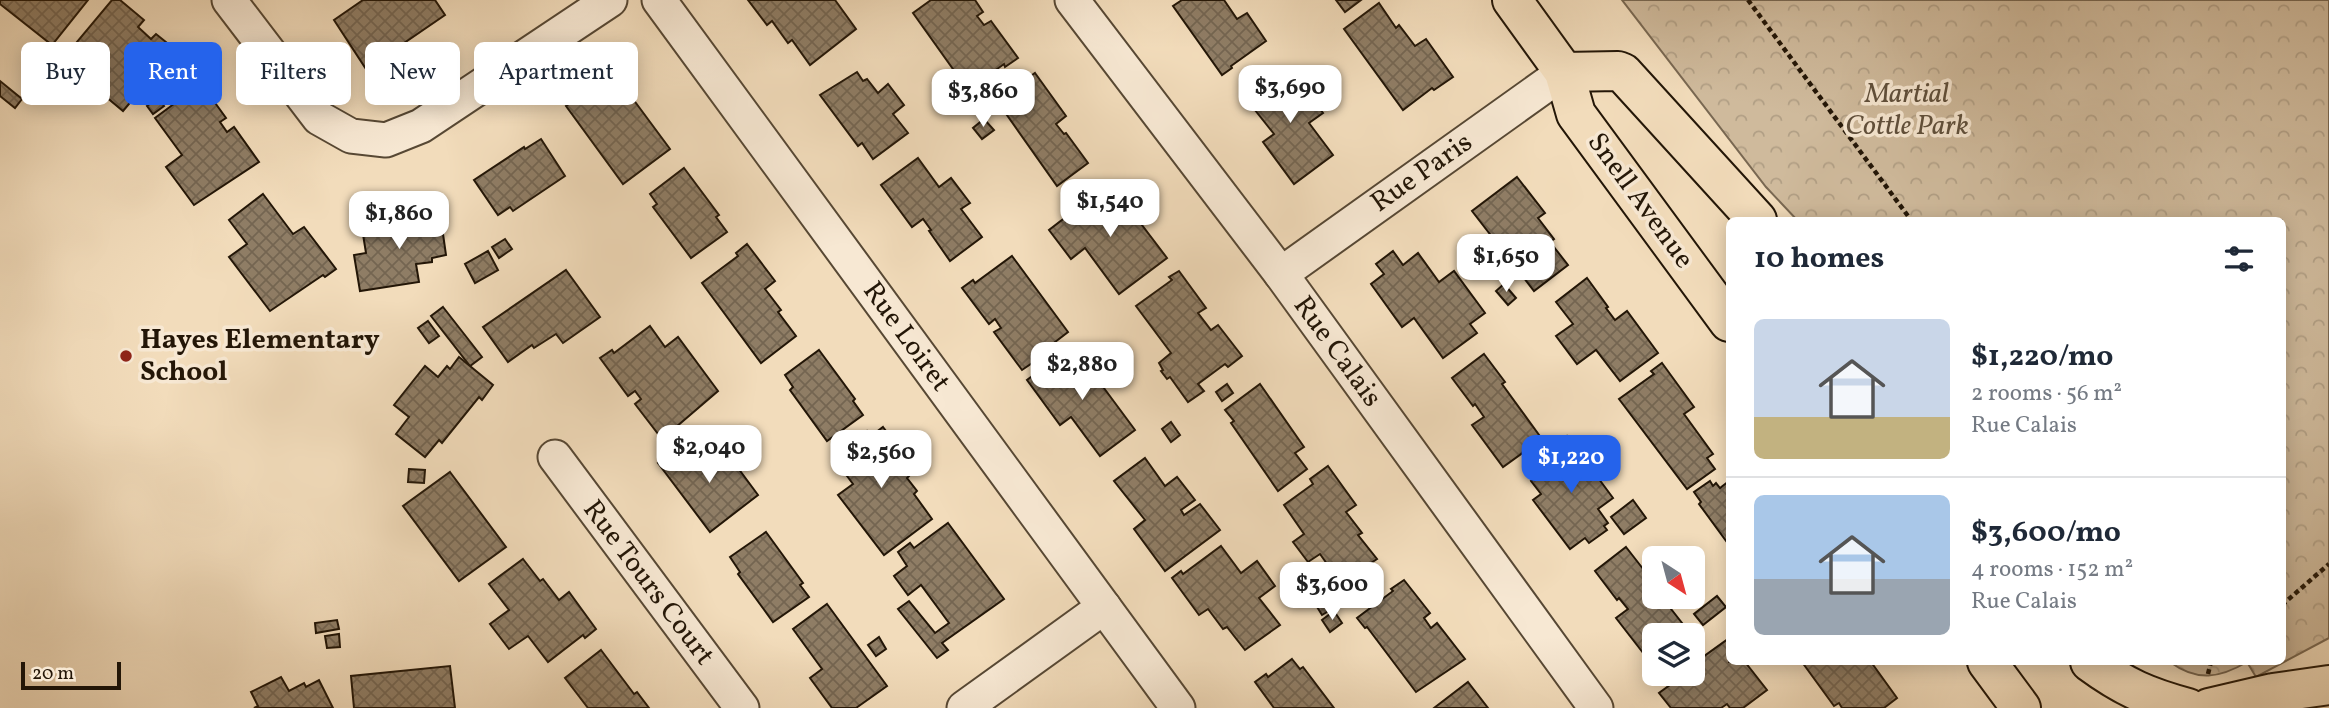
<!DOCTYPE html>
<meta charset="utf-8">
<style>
body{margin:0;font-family:Vollkorn,serif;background:#f6f6f7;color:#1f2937;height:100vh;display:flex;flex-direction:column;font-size:26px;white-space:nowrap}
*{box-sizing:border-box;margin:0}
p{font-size:23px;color:#747a83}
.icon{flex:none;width:38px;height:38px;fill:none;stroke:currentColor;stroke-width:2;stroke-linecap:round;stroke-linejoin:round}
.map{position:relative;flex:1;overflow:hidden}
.side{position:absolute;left:1726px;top:217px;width:560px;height:448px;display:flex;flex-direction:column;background:#fff;border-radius:10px;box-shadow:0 4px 18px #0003}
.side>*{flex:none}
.top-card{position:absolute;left:21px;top:42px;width:665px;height:63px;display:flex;gap:14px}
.needle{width:46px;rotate:144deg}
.buttons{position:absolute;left:1642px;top:546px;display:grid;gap:14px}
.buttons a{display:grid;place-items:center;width:63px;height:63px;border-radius:10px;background:#fff;box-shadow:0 4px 18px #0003;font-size:35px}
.scale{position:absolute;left:21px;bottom:18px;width:100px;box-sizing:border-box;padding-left:7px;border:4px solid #231607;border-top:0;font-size:19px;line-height:24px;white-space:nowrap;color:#231607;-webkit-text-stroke:5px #f7e8d3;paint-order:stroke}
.price{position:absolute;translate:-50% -60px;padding:0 16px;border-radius:14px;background:#fff;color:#222;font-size:23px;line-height:46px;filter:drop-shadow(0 2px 4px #0008)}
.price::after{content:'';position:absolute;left:50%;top:42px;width:21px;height:16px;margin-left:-10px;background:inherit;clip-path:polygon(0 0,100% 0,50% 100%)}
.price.selected{background:#2563eb;color:#fff}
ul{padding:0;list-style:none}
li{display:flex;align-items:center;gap:21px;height:175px;padding:0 28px}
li+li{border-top:2px solid #e0e1e3}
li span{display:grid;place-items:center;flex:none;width:196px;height:140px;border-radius:10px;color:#555}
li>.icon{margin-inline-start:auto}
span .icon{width:84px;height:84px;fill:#fffc;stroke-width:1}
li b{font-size:30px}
h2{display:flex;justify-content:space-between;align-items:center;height:84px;padding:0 28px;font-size:30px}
.chip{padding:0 24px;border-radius:10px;background:#fff;box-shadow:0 4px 18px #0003;font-size:24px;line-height:63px}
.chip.selected{background:#2563eb;color:#fff}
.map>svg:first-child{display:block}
</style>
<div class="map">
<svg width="2329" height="708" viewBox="0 0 2329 708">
<defs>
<pattern id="park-crowns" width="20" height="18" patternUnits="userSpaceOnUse" patternTransform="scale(1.75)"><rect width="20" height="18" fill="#cfba9c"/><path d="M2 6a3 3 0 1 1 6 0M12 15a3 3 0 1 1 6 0" fill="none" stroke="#b19f85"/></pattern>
<pattern id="building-cross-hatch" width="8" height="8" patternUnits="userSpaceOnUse" patternTransform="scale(1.75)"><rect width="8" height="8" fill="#8f7d65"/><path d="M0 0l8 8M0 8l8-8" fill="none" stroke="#746551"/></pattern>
</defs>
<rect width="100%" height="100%" fill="#f2dcbb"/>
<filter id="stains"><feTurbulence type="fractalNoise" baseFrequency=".00286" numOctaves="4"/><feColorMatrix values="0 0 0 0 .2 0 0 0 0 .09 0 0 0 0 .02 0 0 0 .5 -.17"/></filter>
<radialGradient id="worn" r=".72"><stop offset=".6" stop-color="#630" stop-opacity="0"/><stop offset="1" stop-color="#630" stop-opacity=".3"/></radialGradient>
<path fill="url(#park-crowns)" stroke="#796852" stroke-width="2" d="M1622 0H2329V638L2256 677 2247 662C2220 678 2197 682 2170 662H2282V220H1797L1766 187Z"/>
<g fill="url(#building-cross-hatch)" stroke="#231607" stroke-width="2">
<polygon points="0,0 88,0 52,45 0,4"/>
<polygon points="112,0 120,0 144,20 138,27 151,39 156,34 177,51 167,63 164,62 123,111 80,75 94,58 76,43"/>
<polygon points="363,0 435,0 445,15 366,69 334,20"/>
<polygon points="748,0 835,0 856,29 810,65 792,40 788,43 772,21 767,25"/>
<polygon points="931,0 975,0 983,12 977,16 984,25 991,21 1018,58 1005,67 1004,64 968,90 913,13"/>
<polygon points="1182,0 1224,0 1237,19 1247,13 1266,41 1231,66 1232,68 1222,75 1173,6"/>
<polygon points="1336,0 1361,0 1345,12"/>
<polygon points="1379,3 1396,28 1399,25 1415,46 1426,39 1453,77 1434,90 1432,88 1403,110 1344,29"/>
<polygon points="613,72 670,149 623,184 566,106"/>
<polygon points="857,72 863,81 867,79 878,93 888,84 904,105 893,114 908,133 873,159 862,143 858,146 820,95"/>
<polygon points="1273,72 1283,85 1295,76 1323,113 1309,123 1333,155 1294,184 1263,142 1274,134 1243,95"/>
<polygon points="1035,73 1066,116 1056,124 1064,134 1066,133 1088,163 1057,186 997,101"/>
<polygon points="0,81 22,99 15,108 0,96"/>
<polygon points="200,82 226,118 220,122 227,132 234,127 259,162 194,205 166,167 182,155 155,118 190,92 188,90"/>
<polygon points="158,98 164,106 153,114 147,106"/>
<polygon points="984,119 994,130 982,139 973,128"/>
<polygon points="541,139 565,176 513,211 510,207 498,215 474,180 524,147 525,149"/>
<polygon points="918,158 939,187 951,178 970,203 961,209 982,237 950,261 929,231 931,230 923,219 912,227 881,185"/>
<polygon points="684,168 719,215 716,217 727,232 691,258 653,207 657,204 650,194"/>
<polygon points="1517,177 1545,213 1538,218 1554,239 1550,242 1568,265 1534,291 1472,211"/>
<polygon points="1110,183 1167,258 1119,294 1085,248 1071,259 1049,230"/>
<polygon points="263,194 293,234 304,227 336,269 325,277 323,275 270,311 229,257 247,244 229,220"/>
<polygon points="440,213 446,255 432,258 432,262 416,264 419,282 360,291 354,255 366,253 362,228 380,225 380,222"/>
<polygon points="505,239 512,249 499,258 492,247"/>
<polygon points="747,244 775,281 765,289 781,310 778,312 796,336 761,363 702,283 738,256 736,253"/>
<polygon points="488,251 498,270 475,283 465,264"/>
<polygon points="1393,251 1403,265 1418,253 1439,282 1454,271 1485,313 1470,324 1477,333 1443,358 1414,318 1402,327 1371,284 1384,274 1376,264"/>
<polygon points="1012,256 1068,332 1033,359 1035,361 1022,370 994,332 1001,328 995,319 989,324 962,288 973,280 975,283"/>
<polygon points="566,270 600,317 563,343 556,334 534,348 532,345 508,362 483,327"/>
<polygon points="1179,271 1206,308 1198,313 1211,330 1218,325 1242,356 1228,367 1225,364 1198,384 1204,391 1188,402 1170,377 1167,379 1161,371 1163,370 1159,363 1171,353 1136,306 1172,280 1169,277"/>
<polygon points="1587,278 1608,307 1606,308 1615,320 1627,311 1658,353 1620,381 1596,350 1577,364 1556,336 1573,324 1556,302"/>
<polygon points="1504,284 1516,298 1508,305 1496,291"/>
<polygon points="443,307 482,357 470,366 431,316"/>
<polygon points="428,321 439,336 429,343 418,328"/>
<polygon points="650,326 665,347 678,337 718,391 662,439 635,404 641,399 635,391 628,396 600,358 612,350 614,353"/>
<polygon points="1075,349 1135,430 1100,456 1071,417 1060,425 1027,380 1039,371 1041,374"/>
<polygon points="819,350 855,399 853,401 863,415 827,441 790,390 793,387 785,375"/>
<polygon points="1484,354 1505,382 1502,384 1542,439 1503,467 1472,425 1484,417 1475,404 1473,406 1452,378"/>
<polygon points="459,357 493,385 482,400 479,397 442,443 439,440 425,457 396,434 409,417 394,405 425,366 438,377 447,366 450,369"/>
<polygon points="1662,363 1694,407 1684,414 1713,454 1707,458 1715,469 1687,489 1619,399 1654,374 1651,371"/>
<polygon points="1227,384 1233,393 1222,401 1216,392"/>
<polygon points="1260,384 1304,447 1295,453 1307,469 1278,491 1231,423 1234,421 1225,410"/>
<polygon points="1171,422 1180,435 1171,442 1162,429"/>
<polygon points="883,427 912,465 908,468 912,473 907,478 917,491 914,494 932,519 884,555 838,495 853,484 838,464 842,461 836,454 867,431 871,436"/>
<polygon points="1567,436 1613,498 1598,509 1608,523 1604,526 1607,530 1589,543 1585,538 1570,549 1533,500 1541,494 1531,481 1549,467 1541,455"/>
<polygon points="696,441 703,450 705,449 717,465 729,456 758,495 710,532 658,463 667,457 670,461"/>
<polygon points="1145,458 1165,486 1177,477 1195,500 1181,510 1184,515 1200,504 1220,530 1165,571 1134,529 1145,520 1114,481"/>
<polygon points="1328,466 1356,505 1346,512 1362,533 1358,535 1377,559 1368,565 1372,570 1367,573 1364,569 1342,585 1320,554 1308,562 1293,542 1304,534 1284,505 1313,484 1310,479"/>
<polygon points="409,469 425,470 424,483 408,482"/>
<polygon points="450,472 506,547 459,581 403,506"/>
<polygon points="1710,481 1713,486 1716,483 1720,488 1729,481 1729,545 1699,504 1701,502 1694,492"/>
<polygon points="1633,500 1646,518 1624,534 1611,517"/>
<polygon points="948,523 1004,599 942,643 948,650 937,658 898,609 909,601 935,633 949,623 921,585 908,595 894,576 907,566 898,552 910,543 914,548"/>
<polygon points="766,532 803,583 800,585 809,597 773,622 738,574 740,572 730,557"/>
<polygon points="1221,546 1241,573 1257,561 1275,586 1259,598 1280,625 1245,650 1227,627 1223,629 1208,609 1199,615 1172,578 1181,571 1183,574"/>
<polygon points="1626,547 1647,574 1654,569 1654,597 1669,597 1664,600 1686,628 1677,635 1654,635 1654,653 1647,658 1616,618 1628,609 1619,598 1617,600 1595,571"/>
<polygon points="523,559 540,581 543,579 559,600 569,592 596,629 585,638 583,635 548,662 528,636 509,649 490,624 509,610 489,584"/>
<polygon points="1404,580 1430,613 1424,618 1431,628 1437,623 1465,659 1416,692 1367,627 1365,628 1357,618 1393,591 1391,589"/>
<polygon points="1333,590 1342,603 1322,615 1314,602"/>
<polygon points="1717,596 1726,607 1703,625 1694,614"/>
<polygon points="827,604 887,686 856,708 832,708 810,678 822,669 793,629"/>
<polygon points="1334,611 1342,623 1330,632 1322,620"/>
<polygon points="337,620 339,629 316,633 315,623"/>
<polygon points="339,634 340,647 327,648 325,636"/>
<polygon points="879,637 886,649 876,656 868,645"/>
<polygon points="1728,639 1729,662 1745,662 1767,690 1743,708 1730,708 1727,704 1721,708 1671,708 1659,693 1685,674 1692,674 1692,668 1698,664 1696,662"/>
<polygon points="601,650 634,694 637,692 649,708 588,708 565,678"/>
<polygon points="1292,659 1300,669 1303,667 1334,708 1274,708 1255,682 1266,674 1268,677"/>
<polygon points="1802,662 1871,662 1897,698 1884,708 1842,708 1839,703 1834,706"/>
<polygon points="450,666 455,708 354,708 351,676"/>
<polygon points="281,677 289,691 304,683 306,687 319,680 333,708 254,708 258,706 251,692"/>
<polygon points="1468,682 1488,708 1434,708"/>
</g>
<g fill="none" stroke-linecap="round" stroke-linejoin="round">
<defs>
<g id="minor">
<polyline points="229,0 319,118 351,136 386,140 421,126 610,0"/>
<polyline points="659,0 1178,708"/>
<polyline points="1072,0 1281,274 1596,708"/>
<polyline points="1281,274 1564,72"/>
<polyline points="555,457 742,708"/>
<polyline points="964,708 1104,607"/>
</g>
<g id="major">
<polyline points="1512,0 1564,72 1576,114 1729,322"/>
<polyline points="1564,72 1618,71 1623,73 1757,220"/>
<polyline points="1987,662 2021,708"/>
<path d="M2090 662C2124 687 2147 697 2188 708"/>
<polyline points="2209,708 2273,693 2329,685"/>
</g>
</defs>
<use href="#minor" stroke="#574834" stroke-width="37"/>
<use href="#major" stroke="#231607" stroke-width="42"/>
<g stroke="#231607" stroke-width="4.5" stroke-dasharray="5 3.5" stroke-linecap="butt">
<polyline points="1748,0 1911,220"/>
<polyline points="2282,605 2329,564"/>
<polyline points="2208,674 2211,662"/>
</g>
<use href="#minor" stroke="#f7e8d3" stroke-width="33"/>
<use href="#major" stroke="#f2dcbb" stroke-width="38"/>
</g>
<circle fill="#8f2418" stroke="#f7e8d3" stroke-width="2.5" cx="126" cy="356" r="7"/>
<g text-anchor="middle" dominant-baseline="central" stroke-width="7" stroke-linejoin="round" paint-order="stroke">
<g font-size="28" font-style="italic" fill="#5f4f3b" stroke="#f7e8d3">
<text x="1907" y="94">Martial<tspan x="1907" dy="32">Cottle Park</tspan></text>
</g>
<g font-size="28" fill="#231607" stroke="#f7e8d3">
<text transform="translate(1422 173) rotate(-35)">Rue Paris</text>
<text transform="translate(1640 201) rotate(54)">Snell Avenue</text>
<text transform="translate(906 337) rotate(54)">Rue Loiret</text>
<text transform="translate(1337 352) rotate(54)">Rue Calais</text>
<text transform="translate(648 583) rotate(53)">Rue Tours Court</text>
</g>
<g font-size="28" font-weight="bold" fill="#231607" stroke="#f7e8d3" text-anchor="start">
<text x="140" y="340">Hayes Elementary<tspan x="140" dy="32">School</tspan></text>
</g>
</g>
<rect width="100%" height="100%" filter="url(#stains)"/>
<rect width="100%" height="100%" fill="url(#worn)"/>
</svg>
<div class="buttons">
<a><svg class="needle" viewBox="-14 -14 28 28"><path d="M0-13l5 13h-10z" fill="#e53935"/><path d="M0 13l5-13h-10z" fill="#747a83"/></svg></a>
<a><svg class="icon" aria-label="layers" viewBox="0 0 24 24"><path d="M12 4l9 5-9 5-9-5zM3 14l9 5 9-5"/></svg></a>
</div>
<div class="scale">20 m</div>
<b class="price" style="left:1290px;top:125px">$3,690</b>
<b class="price" style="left:983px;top:129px">$3,860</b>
<b class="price" style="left:1110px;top:239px">$1,540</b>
<b class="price" style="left:399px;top:251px">$1,860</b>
<b class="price" style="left:1506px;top:294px">$1,650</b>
<b class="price" style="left:1082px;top:402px">$2,880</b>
<b class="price" style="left:709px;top:485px">$2,040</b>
<b class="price" style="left:881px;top:490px">$2,560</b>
<b class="price selected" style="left:1571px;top:495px">$1,220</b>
<b class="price" style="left:1332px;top:622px">$3,600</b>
<div class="top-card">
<a class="chip">Buy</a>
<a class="chip selected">Rent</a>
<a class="chip">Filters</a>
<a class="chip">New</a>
<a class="chip">Apartment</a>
</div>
<section class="side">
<h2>10 homes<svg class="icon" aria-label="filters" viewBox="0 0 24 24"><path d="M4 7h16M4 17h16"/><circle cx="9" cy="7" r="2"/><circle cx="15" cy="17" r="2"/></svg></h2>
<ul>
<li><span style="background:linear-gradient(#c9d6e8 70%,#c2b280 0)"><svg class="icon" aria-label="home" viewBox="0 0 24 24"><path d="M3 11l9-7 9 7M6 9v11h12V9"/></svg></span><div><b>$1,220/mo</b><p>2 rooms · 56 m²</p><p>Rue Calais</p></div></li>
<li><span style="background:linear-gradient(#a9c7e8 60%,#9aa5b1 0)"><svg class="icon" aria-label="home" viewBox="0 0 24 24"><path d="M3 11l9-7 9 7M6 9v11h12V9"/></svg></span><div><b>$3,600/mo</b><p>4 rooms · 152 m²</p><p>Rue Calais</p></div></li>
</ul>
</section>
</div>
